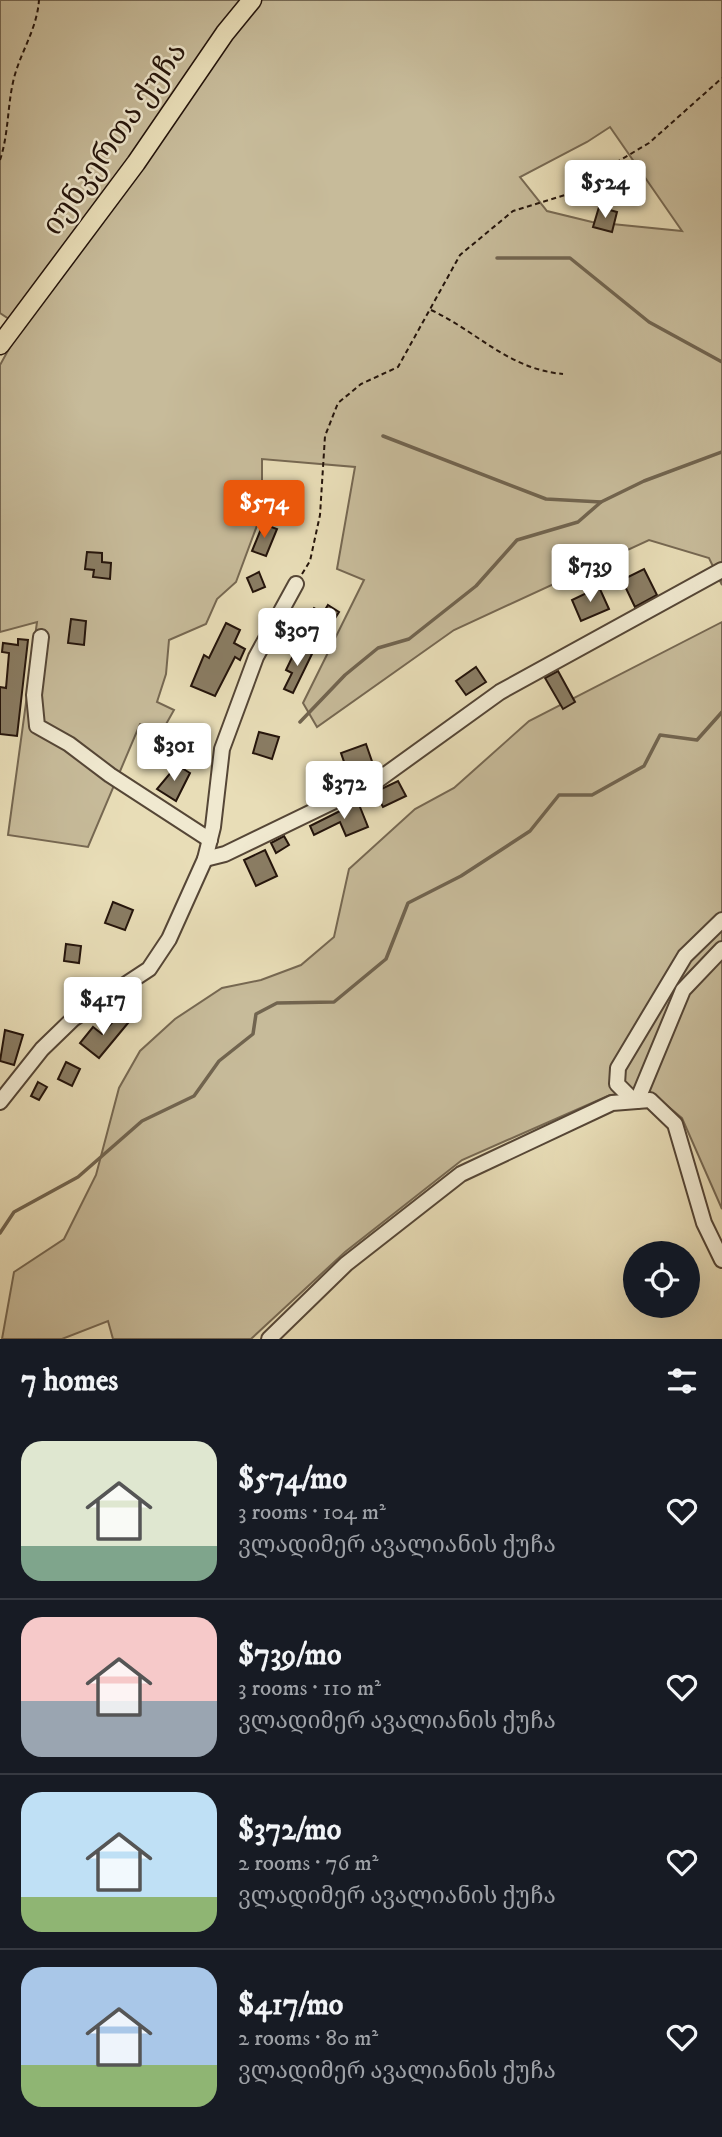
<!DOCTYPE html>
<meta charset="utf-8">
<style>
body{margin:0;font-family:"IM FELL DW Pica","Noto Serif Georgian",serif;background:#242831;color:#f1f3f6;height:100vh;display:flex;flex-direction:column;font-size:26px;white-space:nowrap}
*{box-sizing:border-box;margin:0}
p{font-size:23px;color:#9ea1a6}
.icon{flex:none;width:38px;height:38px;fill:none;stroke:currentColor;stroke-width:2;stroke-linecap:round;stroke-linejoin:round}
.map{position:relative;height:1339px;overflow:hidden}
.panel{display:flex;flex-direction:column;background:#171b24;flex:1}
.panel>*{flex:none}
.controls{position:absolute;left:623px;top:1241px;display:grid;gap:14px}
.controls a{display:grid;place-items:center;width:77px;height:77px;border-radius:50%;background:#171b24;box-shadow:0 7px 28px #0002;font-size:35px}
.price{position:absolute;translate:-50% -60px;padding:0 16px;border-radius:7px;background:#fff;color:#222;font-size:23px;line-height:46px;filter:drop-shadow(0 2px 4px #0008)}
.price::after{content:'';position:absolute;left:50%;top:42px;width:21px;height:16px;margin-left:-10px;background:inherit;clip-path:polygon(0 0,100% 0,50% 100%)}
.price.on{background:#ea580c;color:#fff}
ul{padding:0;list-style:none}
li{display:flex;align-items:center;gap:21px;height:175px;padding:0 21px}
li+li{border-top:2px solid #363941}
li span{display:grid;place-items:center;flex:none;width:196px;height:140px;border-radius:21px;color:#555}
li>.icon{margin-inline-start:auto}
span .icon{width:84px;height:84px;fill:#fffc;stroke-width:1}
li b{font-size:30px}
h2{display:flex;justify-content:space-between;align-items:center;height:84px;padding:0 21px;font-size:30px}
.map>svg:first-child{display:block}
</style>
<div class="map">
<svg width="722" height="1339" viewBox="0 0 722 1339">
<rect width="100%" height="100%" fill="#e8ddb7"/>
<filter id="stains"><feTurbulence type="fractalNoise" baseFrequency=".00286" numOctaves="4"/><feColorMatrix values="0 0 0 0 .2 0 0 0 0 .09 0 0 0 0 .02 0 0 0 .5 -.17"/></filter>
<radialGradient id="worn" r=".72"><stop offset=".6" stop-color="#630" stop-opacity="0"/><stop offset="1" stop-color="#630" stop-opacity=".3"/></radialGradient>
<g fill="#c7bb9a" stroke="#766852" stroke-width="2" fill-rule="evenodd">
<path d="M0 0H722V585L709 558 649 540 454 630 317 727 303 703 364 580 337 569 355 467 262 459V512L236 582 217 599 206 624 169 640 166 674 157 702 174 710 165 726 140 724 88 847 8 835 37 622 0 632V365L21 327 0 313ZM610 127 682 231 592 222 547 211 520 177 587 142Z"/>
<polygon points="722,622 722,1209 682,1118 652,1093 610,1095 462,1160 345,1252 251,1339 113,1339 108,1321 62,1339 2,1339 14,1272 64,1239 96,1175 119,1088 140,1051 175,1019 222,988 261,980 301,965 334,937 349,869 415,809 454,788 529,721"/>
</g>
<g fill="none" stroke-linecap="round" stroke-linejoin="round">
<g stroke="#71644f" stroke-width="3.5">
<polyline points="497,258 570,258 649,322 722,362"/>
<polyline points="383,436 546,499 601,502 644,481 722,452"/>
<polyline points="300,722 345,675 378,648 409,639 476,586 517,540 578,522 601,502"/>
<polyline points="0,1233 14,1212 78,1177 142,1121 194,1096 219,1061 253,1034 256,1014 277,1003 334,1002 386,959 408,903 461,876 530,831 559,795 592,795 644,766 660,735 697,740 722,712"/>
</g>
</g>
<g fill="#8a7d64" stroke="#24140b" stroke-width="2">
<polygon points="599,207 617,212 612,232 593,227"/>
<polygon points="263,524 277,529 266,556 252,551"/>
<polygon points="87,552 102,553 102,562 111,563 110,579 93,577 94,570 85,569"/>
<polygon points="644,569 657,595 635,607 622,580"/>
<polygon points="259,572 265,587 253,592 247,578"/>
<polygon points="599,587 609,609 581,621 572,600"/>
<polygon points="328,605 339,612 325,634 318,629 314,635 302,627 314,608 323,613"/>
<polygon points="71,619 86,621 84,645 68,643"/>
<polygon points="226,623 240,630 234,643 245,649 240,660 235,657 215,696 191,686 204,655 209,658"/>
<polygon points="18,639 28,640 17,736 0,734 0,687 6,688 9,653 2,652 3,643 18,645"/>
<polygon points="297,647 312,654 293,693 284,689 292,673 286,670"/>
<polygon points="476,667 486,682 466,695 456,681"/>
<polygon points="558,671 575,702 563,709 545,678"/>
<polygon points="259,732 279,737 272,759 253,753"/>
<polygon points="366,744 375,770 351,782 341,753"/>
<polygon points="177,765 190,773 176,801 157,789"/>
<polygon points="398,781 406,796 383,807 375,792"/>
<polygon points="358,802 368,827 346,836 340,822 314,835 310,826"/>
<polygon points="284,836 289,845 276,853 271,843"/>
<polygon points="265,850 277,876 256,886 244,860"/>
<polygon points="113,902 133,910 125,930 105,923"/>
<polygon points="66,944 81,946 79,963 64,961"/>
<polygon points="119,1015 128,1023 99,1058 80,1043 93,1027 102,1034"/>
<polygon points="5,1030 23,1035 14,1065 0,1061"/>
<polygon points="66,1062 80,1069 72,1086 58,1079"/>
<polygon points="38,1082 47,1087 39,1100 31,1096"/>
</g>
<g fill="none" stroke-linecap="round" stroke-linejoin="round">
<defs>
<g id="minor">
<polyline points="41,637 34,695 37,726 69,744 110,775 210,840"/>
<polyline points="205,859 225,854 378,780 500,692 722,570"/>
<polyline points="634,1101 617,1084 618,1068 685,956 722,920"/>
<polyline points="637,1101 683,990 722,949"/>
<polyline points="0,1102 42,1049 73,1019 149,969 169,939 205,859 213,827 222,749 256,657 296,584"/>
<polyline points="269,1339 346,1264 461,1174 612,1103 650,1100 675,1124 704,1223 722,1260"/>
</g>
<polyline id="major" points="0,345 136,163 225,33 252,0"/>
</defs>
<use href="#minor" stroke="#554636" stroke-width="18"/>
<use href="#major" stroke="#24140b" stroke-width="21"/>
<g stroke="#24140b" stroke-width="2" stroke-dasharray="5 3.5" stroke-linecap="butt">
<path d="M0 160C9 133 7 106 14 78 21 51 37 29 39 0"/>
<path d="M431 310C478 332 508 369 563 374"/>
<polyline points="302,574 310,561 320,515 325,436 338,403 361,384 398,367 460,255 513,211 594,186 617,162 649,143 722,78"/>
</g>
<use href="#minor" stroke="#f0e9d0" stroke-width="14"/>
<use href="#major" stroke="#e8ddb7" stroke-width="18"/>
</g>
<g text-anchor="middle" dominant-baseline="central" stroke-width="5" stroke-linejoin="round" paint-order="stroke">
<g font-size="30" fill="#24140b" stroke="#f0e9d0">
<text transform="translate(115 139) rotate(-55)">იუნკერთა ქუჩა</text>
</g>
</g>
<rect width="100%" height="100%" filter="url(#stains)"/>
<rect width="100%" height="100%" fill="url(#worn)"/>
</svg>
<div class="controls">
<a><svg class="icon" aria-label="locate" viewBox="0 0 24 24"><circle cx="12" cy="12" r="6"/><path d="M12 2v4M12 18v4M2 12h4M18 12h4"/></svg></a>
</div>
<b class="price" style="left:605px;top:220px">$524</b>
<b class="price on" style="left:264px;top:540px">$574</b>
<b class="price" style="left:590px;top:604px">$739</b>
<b class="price" style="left:297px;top:668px">$307</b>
<b class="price" style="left:174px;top:783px">$301</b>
<b class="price" style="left:344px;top:821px">$372</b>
<b class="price" style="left:103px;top:1037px">$417</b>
</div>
<section class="panel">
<h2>7 homes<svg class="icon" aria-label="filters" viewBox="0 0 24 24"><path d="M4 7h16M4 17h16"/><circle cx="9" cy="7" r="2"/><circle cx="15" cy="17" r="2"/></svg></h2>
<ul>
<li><span style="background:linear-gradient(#dfe7d0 75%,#7fa58c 0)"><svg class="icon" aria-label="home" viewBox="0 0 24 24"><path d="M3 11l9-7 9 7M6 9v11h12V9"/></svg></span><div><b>$574/mo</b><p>3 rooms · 104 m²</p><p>ვლადიმერ ავალიანის ქუჩა</p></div><svg class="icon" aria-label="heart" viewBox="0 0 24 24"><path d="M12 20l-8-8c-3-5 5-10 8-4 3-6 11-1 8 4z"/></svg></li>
<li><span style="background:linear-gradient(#f6c9c9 60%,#9aa5b1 0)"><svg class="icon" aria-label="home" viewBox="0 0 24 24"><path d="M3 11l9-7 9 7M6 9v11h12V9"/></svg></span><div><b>$739/mo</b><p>3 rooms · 110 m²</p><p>ვლადიმერ ავალიანის ქუჩა</p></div><svg class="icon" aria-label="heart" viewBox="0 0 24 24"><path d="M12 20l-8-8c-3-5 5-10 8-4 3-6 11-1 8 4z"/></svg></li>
<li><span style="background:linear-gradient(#bfe0f5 75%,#8fb573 0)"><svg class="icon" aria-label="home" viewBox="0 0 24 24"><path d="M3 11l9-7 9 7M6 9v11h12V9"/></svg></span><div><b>$372/mo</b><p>2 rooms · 76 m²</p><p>ვლადიმერ ავალიანის ქუჩა</p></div><svg class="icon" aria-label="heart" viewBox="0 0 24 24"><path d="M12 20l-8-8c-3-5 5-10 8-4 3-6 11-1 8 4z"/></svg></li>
<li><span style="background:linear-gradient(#a9c7e8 70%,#8fb573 0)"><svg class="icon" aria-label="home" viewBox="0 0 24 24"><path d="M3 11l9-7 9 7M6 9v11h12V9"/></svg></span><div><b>$417/mo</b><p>2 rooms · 80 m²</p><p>ვლადიმერ ავალიანის ქუჩა</p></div><svg class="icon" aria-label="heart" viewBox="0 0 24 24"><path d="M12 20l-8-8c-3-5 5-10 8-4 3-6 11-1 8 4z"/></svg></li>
</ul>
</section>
